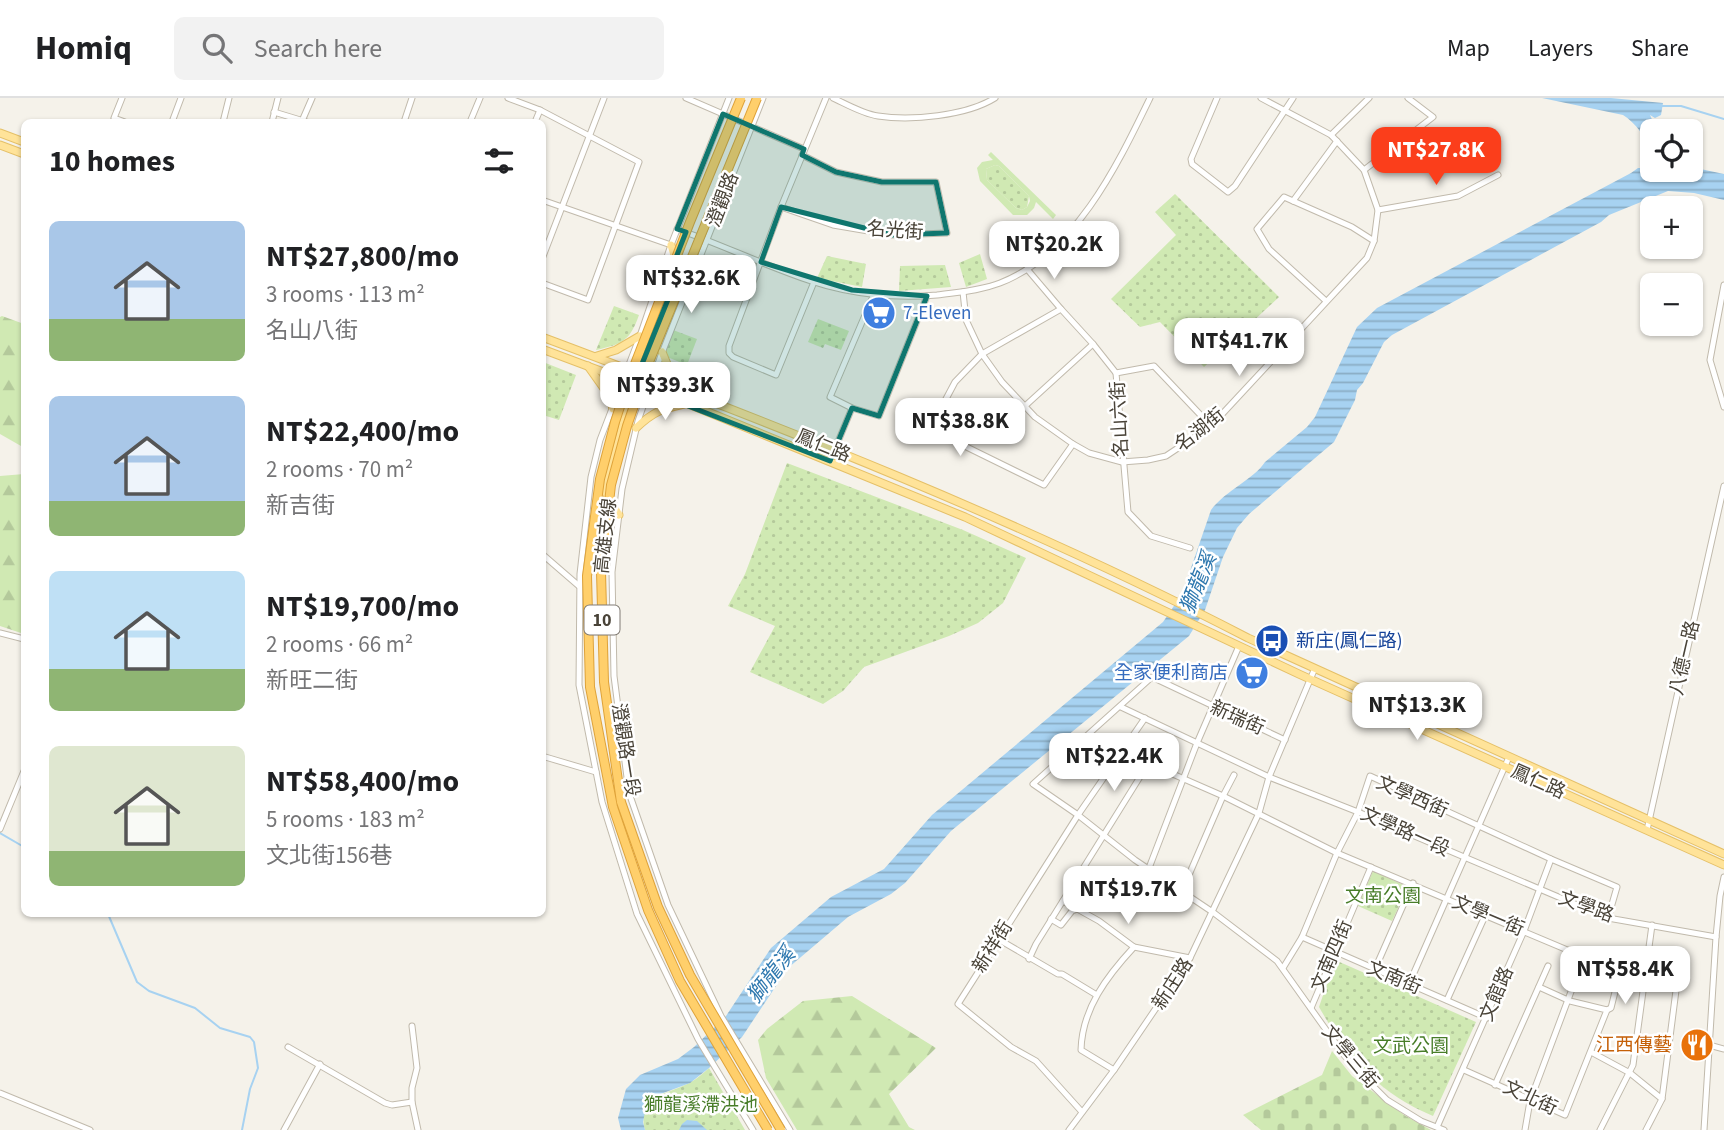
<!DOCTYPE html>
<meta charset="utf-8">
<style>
body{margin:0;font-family:"Source Sans 3","Noto Sans TC",sans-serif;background:#f2f2f2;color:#202124;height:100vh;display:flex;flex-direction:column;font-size:26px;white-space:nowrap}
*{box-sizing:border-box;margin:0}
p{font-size:23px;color:#757577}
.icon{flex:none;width:38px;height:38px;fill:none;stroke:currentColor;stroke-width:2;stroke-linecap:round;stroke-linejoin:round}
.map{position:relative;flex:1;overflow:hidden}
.side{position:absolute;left:21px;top:21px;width:525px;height:798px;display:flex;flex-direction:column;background:#fff;border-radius:10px;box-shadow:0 2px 5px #0004}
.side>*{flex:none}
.buttons{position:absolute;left:1640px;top:21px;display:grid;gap:14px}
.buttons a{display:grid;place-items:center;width:63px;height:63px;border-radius:10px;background:#fff;box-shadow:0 2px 5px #0004;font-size:35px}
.price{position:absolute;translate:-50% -60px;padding:0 16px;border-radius:14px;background:#fff;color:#222;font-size:23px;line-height:46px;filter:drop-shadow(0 2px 4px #0008)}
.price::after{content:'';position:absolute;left:50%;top:42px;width:21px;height:16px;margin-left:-10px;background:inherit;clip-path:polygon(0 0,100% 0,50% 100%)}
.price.current{background:#fb3e1b;color:#fff}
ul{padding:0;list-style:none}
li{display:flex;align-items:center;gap:21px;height:175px;padding:0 28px}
li span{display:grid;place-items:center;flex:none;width:196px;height:140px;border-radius:10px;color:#555}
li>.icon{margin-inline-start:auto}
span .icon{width:84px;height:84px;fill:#fffc;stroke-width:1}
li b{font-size:30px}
h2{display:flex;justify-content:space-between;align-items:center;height:84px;padding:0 28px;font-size:30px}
header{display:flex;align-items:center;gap:42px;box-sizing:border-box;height:98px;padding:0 35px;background:#fff;border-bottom:2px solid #e0e0e0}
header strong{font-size:33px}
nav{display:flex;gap:38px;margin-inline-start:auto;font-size:24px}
.search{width:490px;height:63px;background:#f2f2f2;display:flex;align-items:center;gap:18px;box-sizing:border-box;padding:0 24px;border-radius:10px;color:#757577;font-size:26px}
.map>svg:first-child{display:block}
</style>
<header>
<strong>Homiq</strong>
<div class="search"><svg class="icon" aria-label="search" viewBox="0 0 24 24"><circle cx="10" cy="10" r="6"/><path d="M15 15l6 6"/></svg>Search here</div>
<nav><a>Map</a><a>Layers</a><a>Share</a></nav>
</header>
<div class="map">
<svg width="1724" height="1032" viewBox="0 0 1724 1032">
<defs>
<pattern id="grass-dots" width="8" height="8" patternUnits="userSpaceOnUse" patternTransform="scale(1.75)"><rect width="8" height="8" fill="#d0e9b3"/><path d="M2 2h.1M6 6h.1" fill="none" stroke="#b4c99b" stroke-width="1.8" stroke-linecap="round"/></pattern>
<pattern id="forest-firs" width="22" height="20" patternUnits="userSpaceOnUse" patternTransform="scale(1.75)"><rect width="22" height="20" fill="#d0e9b3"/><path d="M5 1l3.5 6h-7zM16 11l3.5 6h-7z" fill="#b4c99b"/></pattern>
<pattern id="cemetery-stones" width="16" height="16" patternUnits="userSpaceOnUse" patternTransform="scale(1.75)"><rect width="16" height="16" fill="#d0e9b3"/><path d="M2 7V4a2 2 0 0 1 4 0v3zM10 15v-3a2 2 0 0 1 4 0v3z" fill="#b4c99b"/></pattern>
<pattern id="water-rules" width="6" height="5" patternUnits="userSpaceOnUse" patternTransform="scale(1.75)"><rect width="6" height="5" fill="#a7d2f1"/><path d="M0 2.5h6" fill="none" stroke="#8aacc4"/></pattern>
</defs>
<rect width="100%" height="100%" fill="#f5f2ea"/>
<g fill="url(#grass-dots)">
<polygon points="995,67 999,68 1029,98 1027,109 1022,112 1016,110 987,82 986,71"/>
<polygon points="1175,96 1279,199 1204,269 1160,224 1140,229 1111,201 1176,137 1155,114"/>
<polygon points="980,156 987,181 966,189 959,165"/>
<polygon points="827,158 866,166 862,189 817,180"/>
<polygon points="945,167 951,189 899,193 900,168"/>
<path d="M614 208 639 217C630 243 622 246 596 252Z"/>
<polygon points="818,221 849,233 841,252 825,246 823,250 808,244"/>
<polygon points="673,232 697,241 687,267 667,259 665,255"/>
<polygon points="543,264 576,277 559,322 543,317"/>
<polygon points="787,365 963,432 1026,460 1003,505 978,525 949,538 864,569 843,593 823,606 750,574 775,528 728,508 745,476"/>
<polygon points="1373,773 1408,789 1392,823 1358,808"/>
<path d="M1335 862 1476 924 1433 1018C1378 995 1348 960 1319 909Z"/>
<path d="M709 970 745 1032H645C637 996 668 997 691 984 697 981 703 975 709 970Z"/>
</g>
<g fill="url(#forest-firs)">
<polygon points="2,218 24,226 24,342 21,348 0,336 0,219"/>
<polygon points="24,376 24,536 0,528 0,378"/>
<polygon points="852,898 936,950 889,996 909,1029 915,1032 797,1032 766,980 758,942 767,931 803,903"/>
</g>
<polygon fill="url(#cemetery-stones)" points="1332,953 1352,978 1404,1017 1431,1032 1261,1032 1243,1017 1322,977"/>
<path fill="#d0e9b3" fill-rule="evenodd" d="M991 54 1056 117 1053 121 1036 104 1034 110 1027 117H1013L980 83 977 70 982 64 993 62 988 57ZM995 67 999 68 1029 98 1030 103 1027 109 1022 112 1016 110 987 82 986 71Z"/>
<g fill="url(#water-rules)">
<path d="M1542 0H1611L1663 5 1661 17 1655 20 1650 17 1657 33H1652V72H1690L1691 69 1724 76V102L1694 95 1668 93 1609 117 1601 124 1392 237 1384 244 1363 285 1357 292 1355 302 1334 344 1249 416 1237 430 1223 459 1205 512 1189 538 951 733 905 785 891 796 848 819 788 870 742 939 709 970 690 985 658 997 646 1009 643 1024 645 1032H621L618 1020 626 991 640 977 678 961 694 949 726 918 771 850 831 799 884 771 932 717 1163 524 1182 496 1211 412C1226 392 1253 382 1265 364L1307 329 1315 319 1357 229 1377 210 1631 75 1638 70H1644C1659 54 1638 26 1623 17Z"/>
<polygon points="687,1022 697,1023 707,1032 679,1032 682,1026"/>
</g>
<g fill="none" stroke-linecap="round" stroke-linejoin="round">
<g stroke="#a7d2f1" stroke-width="2">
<polyline points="1661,8 1681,8 1724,21"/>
<polyline points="0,735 24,749"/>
<polyline points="108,816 137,884 149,893 195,910 220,930 250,939 254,944 258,970 250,991 242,1032"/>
</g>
<defs>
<g id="minor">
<polyline points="122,0 114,20 125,24"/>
<polyline points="508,0 540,12 639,64 588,202 542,185"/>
<polyline points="686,0 804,51"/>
<polyline points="729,0 671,147 640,238 600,342 591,379 580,476 579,587 602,704 637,816 698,941 753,1032"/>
<polyline points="763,0 660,260 638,323 622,391 612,474 614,578 629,695 668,807 721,918 790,1032"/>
<path d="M833 0C846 6 863 16 878 18 911 23 966 18 995 0"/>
<polyline points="1217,0 1191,61 1192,66 1228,94 1235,88 1293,0"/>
<polyline points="274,14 307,24"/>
<polyline points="302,23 312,0"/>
<polyline points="172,24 181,0"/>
<polyline points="223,24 229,0"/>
<polyline points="272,24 278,0"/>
<polyline points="404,24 412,0"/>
<polyline points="470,24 480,0"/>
<polyline points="535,24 540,12"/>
<polyline points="1331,37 1369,0"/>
<polyline points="1364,72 1433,19 1408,0"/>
<polyline points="542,102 671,147"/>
<polyline points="1293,103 1337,43"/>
<polyline points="781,109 833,127 892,137 947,135 936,84 882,84 836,74 802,57"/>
<polyline points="1378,112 1458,98 1498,77"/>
<path d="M677 131C722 147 766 168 811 183 850 196 896 201 937 197 958 194 979 193 1000 185 1075 156 1117 68 1150 0"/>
<polyline points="542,161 604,0"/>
<polyline points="1027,171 1061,211"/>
<polyline points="814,184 776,277 733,259 729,255 729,248 781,109 826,0"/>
<polyline points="1724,187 1710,262 1724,309"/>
<polyline points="963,194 966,222 982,256 1002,284 1035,319 1073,346 1089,355 1122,364 1148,362 1166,358 1211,328 1367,160 1374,143 1378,112 1364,72 1331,37 1261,0"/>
<polyline points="874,196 830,299 852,310 879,318 927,198"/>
<polyline points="1326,203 1269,151 1257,131 1284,99 1352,129 1374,143"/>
<polyline points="1093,246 1116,275"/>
<polyline points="1025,308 1093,246 1061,211 982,256 955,284 930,331 1044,387 1073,346"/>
<polyline points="830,363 852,310"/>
<polyline points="1190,450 1151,438 1128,414 1116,275 1154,268 1211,328"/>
<polyline points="542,456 579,488"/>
<polyline points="0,535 24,541"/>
<polyline points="1121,609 1269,679 1358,714 1608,820 1716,839"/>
<polyline points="1088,639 1223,698 1337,755 1584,859 1678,877 1662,1001 1646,1032"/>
<polyline points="1285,642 1152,579 1033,686 1078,717 1135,762 1214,815 1277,863 1344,957 1362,977 1387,1002 1421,1023 1444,1032"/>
<polyline points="542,658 596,674"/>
<polyline points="0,731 24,673"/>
<polyline points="1647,732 1724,388"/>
<polyline points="1149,770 1197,645 1239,548"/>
<polyline points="1182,793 1223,698 1234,677"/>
<polyline points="1063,803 1099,823 1134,849 1190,860"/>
<polyline points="1051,821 1061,827 1072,813 1077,811"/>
<polyline points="1302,839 1487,920"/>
<polyline points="998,841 1058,876 1062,876 1095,896"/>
<polyline points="1029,861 1036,846 1148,666"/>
<polyline points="1283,870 1302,839 1337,755 1358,714 1370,678 1551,761 1617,789 1608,820"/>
<polyline points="1375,871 1413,785"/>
<polyline points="1409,886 1509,659"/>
<polyline points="1447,902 1485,818"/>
<polyline points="1311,910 1371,769"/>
<polyline points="1607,912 1611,910 1617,886"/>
<polyline points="412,928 417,970 412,990 412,1004 418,1032"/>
<polyline points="1709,947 1724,951"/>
<polyline points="288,949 385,1005 392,1007 412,1004"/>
<polyline points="1591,954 1630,975 1662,1001"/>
<path d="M1114 972 1081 952C1082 911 1107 878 1134 849"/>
<polyline points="1464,972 1565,1017 1607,912 1570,903 1539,889"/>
<polyline points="1495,987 1548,868"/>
<polyline points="0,995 90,1032"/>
<polyline points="1082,1014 1036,963 1011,949 958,906 1078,717 1145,620"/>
<polyline points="1437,1029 1524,833 1551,761"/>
<polyline points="284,1032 320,966"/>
<polyline points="1069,1032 1114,972 1190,860 1259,715 1269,679 1315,570"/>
<polyline points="1525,1032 1530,1003 1584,859"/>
<polyline points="1600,1032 1633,967 1652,827"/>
<polyline points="1704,1032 1716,839 1720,798 1724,779"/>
</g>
<g id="major">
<polyline points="0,35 24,44"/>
<polyline points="0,47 24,56"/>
<path d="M542 239C780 328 1022 423 1248 540L1724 756"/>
<polyline points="542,251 686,305 965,419 1301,577 1724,767"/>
<polyline points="662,254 672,278 685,292"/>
<polyline points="597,258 616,252 640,238"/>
<polyline points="588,268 610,299 613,311"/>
<polyline points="638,281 638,276 679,174 671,147"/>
<path d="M636 330C654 313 662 311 684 306"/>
<polyline points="619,417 605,393 634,285"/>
</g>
</defs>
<use href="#minor" stroke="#c1baac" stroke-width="7"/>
<use href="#major" stroke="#e5c068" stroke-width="9"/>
<use href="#minor" stroke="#fff" stroke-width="5"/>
<use href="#major" stroke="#ffe399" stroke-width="7"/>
<defs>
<g id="highway-bridge">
<polyline points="741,0 690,124 628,284 615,324 600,381 587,478 590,589 613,709 648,812 680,883 768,1032"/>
<polyline points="757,0 649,264 627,328 611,387 601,474 604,584 621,704 658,809 690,877 781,1032"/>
</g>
</defs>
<use href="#highway-bridge" stroke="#dfa33a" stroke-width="10" stroke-linecap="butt"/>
<use href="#highway-bridge" stroke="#ffcf6b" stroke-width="8"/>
</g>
<path fill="#0f766e" fill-opacity="0.2" stroke="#0f766e" stroke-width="5" stroke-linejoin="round" d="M723 16 804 51 802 57 836 74 882 84H936L947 135 892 137 781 109 761 164 852 192 927 198 879 318 852 310 830 363 647 292 651 282 638 276 679 174 675 162 686 134 677 131Z"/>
<defs>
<symbol id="supermarket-disc" viewBox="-11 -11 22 22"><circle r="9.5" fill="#3f7fe0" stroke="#fff"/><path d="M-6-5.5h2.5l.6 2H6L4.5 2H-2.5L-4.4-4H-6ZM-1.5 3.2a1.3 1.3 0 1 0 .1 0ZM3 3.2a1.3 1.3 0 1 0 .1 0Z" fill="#fff"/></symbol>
<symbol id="bus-disc" viewBox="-11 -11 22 22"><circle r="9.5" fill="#1a4fb4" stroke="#fff"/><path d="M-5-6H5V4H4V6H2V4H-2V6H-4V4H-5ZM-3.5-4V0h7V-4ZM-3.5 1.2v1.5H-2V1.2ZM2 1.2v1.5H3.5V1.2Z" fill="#fff"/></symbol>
<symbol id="restaurant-disc" viewBox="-11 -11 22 22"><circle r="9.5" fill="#e8710a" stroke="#fff"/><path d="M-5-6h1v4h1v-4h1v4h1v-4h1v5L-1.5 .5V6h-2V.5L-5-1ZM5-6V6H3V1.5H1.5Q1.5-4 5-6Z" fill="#fff"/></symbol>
</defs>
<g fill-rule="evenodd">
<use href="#supermarket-disc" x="860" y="196" width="38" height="38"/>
<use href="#bus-disc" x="1253" y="524" width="38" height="38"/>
<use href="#supermarket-disc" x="1233" y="556" width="38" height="38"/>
<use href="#restaurant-disc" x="1678" y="928" width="38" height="38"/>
</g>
<g text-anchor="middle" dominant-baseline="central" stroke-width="5" stroke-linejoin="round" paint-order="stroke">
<rect fill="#fff" stroke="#807b74" stroke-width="2" x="584.5" y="507.5" width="35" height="29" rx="5"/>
<g font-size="18" font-weight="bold" fill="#494338">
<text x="602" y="522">10</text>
</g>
<g font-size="19" fill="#494338" stroke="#fff">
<text transform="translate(723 102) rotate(-69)">澄觀路</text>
<text transform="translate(895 133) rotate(4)">名光街</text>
<text transform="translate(1120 321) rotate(-93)">名山六街</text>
<text transform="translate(1200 332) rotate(-38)">名湖街</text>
<text transform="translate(823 348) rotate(22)">鳳仁路</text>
<text transform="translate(606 438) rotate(-84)">高雄支線</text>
<text transform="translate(1685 560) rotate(-77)">八德一路</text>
<text transform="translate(1237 620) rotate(24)">新瑞街</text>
<text transform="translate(625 652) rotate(81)">澄觀路一段</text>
<text transform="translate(1538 684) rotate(24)">鳳仁路</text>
<text transform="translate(1412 699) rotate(24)">文學西街</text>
<text transform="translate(1405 734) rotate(24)">文學路一段</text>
<text transform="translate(1586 809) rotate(20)">文學路</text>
<text transform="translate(1488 818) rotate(23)">文學一街</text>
<text transform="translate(993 849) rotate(-58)">新祥街</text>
<text transform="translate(1332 858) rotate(-67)">文南四街</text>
<text transform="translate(1394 880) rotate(23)">文南街</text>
<text transform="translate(1173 886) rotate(-57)">新庄路</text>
<text transform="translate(1497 896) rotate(-67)">文館路</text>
<text transform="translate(1350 959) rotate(50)">文學三街</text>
<text transform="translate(1530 1000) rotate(25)">文北街</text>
</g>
<g font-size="19" fill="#366cbe" stroke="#fff" text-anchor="start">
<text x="903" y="215">7-Eleven</text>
<text x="1228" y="575" text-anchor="end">全家便利商店</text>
</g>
<g font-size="19" fill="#164399" stroke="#fff" text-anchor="start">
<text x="1296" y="543">新庄(鳳仁路)</text>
</g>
<g font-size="19" fill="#487d29" stroke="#fff">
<text x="1383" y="798">文南公園</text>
<text x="1411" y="948">文武公園</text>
<text x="701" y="1007">獅龍溪滯洪池</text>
</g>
<g font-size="19" fill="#c56008" stroke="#fff" text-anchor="end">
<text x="1672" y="947">江西傳藝</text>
</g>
<g font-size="21" font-style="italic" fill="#2e78af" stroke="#fff">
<text transform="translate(1198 485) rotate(-68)">獅龍溪</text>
<text transform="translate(771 877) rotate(-52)">獅龍溪</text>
</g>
</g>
</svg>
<div class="buttons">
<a><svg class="icon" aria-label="locate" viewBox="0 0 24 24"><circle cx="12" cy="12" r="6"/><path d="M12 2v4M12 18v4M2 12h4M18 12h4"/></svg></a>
<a>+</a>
<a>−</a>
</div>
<b class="price current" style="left:1436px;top:89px">NT$27.8K</b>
<b class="price" style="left:1054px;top:183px">NT$20.2K</b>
<b class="price" style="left:691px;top:217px">NT$32.6K</b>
<b class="price" style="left:1239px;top:280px">NT$41.7K</b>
<b class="price" style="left:665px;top:324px">NT$39.3K</b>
<b class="price" style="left:960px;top:360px">NT$38.8K</b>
<b class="price" style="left:1417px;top:644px">NT$13.3K</b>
<b class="price" style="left:1114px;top:695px">NT$22.4K</b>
<b class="price" style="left:1128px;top:828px">NT$19.7K</b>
<b class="price" style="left:1625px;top:908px">NT$58.4K</b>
<section class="side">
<h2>10 homes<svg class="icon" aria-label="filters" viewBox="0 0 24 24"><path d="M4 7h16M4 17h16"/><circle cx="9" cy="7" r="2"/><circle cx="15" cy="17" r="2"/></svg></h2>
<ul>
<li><span style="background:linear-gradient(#a9c7e8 70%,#8fb573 0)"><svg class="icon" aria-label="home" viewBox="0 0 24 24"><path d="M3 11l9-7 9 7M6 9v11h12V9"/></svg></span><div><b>NT$27,800/mo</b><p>3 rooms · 113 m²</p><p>名山八街</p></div></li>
<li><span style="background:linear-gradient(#a9c7e8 75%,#8fb573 0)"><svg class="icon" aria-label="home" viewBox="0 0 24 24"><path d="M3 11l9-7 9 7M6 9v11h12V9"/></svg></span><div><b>NT$22,400/mo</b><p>2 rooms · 70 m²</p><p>新吉街</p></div></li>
<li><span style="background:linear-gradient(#bfe0f5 70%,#8fb573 0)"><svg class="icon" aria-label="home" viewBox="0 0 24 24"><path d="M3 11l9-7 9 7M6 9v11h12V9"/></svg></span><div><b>NT$19,700/mo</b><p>2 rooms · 66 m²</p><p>新旺二街</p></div></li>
<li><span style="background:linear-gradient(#dfe7d0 75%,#8fb573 0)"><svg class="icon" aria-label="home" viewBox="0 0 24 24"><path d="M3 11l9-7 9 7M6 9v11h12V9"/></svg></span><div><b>NT$58,400/mo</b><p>5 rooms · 183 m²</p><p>文北街156巷</p></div></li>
</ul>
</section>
</div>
